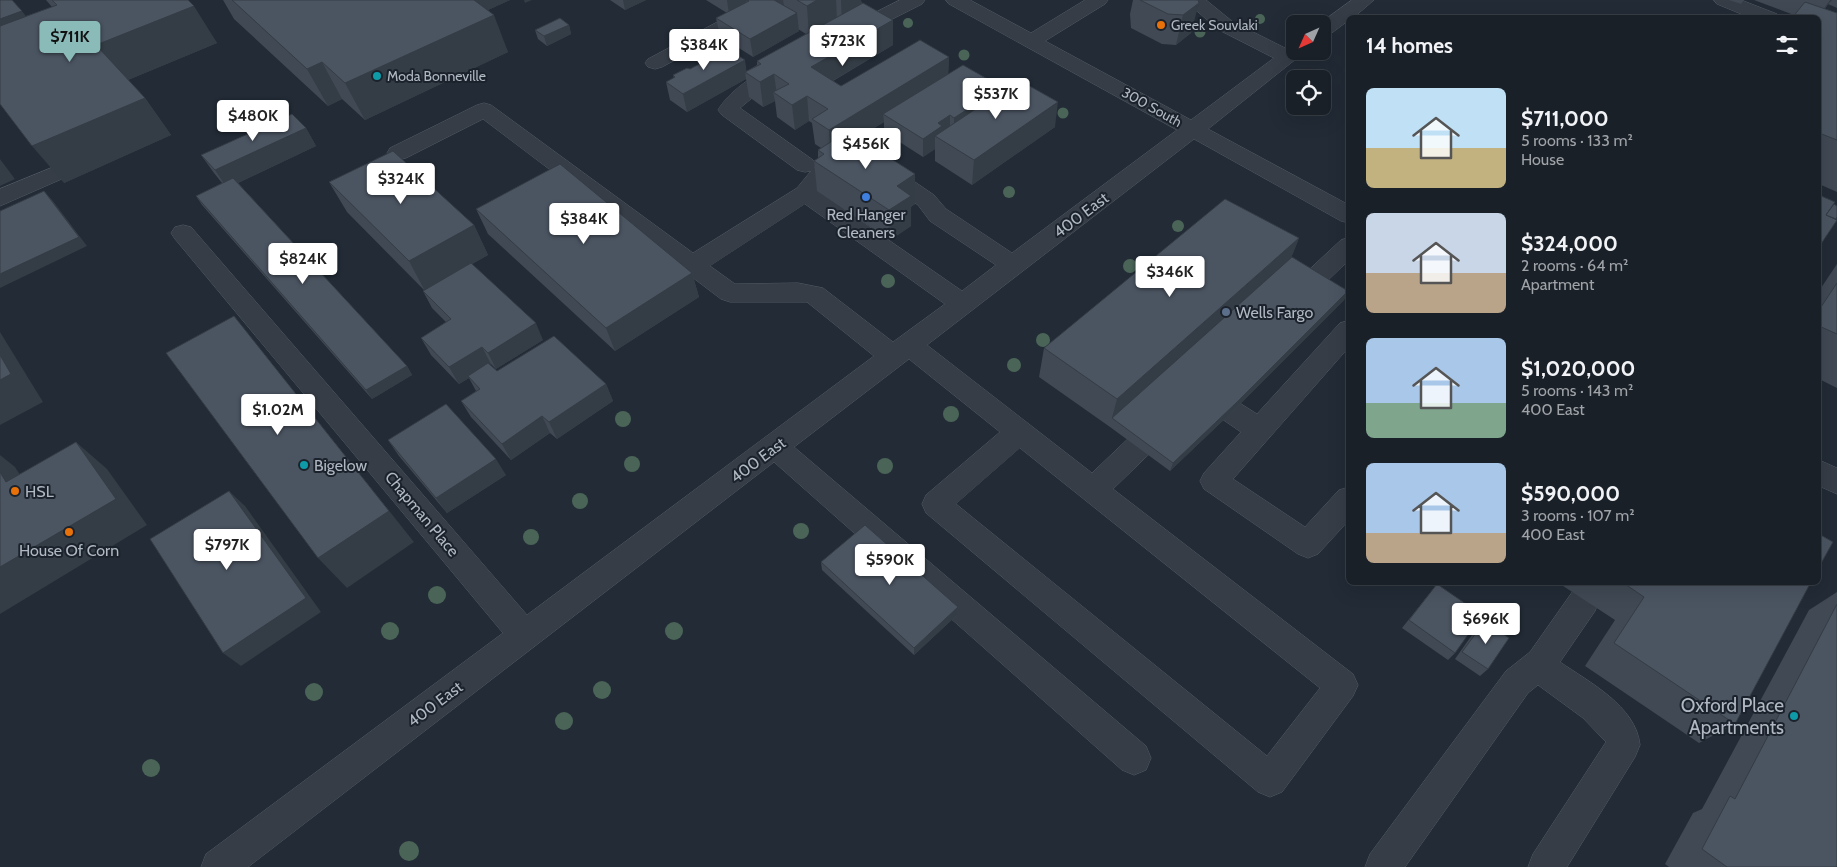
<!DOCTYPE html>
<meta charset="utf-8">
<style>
body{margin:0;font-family:Cabin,sans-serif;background:#272d34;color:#f1f3f6;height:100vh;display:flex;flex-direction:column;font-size:19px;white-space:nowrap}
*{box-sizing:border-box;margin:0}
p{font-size:16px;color:#9fa3a8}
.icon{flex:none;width:28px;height:28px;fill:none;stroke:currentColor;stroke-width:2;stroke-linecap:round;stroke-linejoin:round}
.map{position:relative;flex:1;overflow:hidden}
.sheet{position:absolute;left:1346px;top:15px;width:475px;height:570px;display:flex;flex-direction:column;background:#1a2028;border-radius:8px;box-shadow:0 5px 20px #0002,0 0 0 1px #383e45}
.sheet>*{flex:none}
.needle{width:32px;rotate:225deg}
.buttons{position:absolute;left:1286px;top:15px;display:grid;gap:10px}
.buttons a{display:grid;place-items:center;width:45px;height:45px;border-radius:8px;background:#1a2028;box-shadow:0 5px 20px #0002,0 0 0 1px #383e45;font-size:25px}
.price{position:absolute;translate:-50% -42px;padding:0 11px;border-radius:5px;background:#fff;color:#222;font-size:16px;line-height:32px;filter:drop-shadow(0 1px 2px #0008)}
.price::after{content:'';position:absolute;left:50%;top:30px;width:15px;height:11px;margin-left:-8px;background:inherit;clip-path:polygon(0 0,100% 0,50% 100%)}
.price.current{background:#8bbbb9;color:#111}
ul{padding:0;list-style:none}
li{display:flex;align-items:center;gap:15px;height:125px;padding:0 20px}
li span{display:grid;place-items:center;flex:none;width:140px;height:100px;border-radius:8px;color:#555}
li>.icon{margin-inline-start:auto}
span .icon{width:60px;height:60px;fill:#fffc;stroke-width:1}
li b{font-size:21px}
h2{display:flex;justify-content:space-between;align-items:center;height:60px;padding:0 20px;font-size:21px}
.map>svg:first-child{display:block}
</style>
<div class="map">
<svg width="1837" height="867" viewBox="0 0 1837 867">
<rect width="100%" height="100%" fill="#222b36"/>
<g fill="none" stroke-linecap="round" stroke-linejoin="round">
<defs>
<g id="minor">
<polygon points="765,0 795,0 792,4 763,13 662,67 655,69 648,67 645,63 648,59 749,5"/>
<polygon points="900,0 925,0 922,4 857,37 850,39 843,37 840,33 843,29"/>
<path d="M946 0H970L1031 33 1085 0H1108L1105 4 1045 41 1191 120 1274 58 1219 30 1184 0H1206L1233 22 1287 49 1295 45V51H1306L1208 129 1349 205V223L1341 221 1194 139 927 345 1092 473 1154 414 1164 411 1174 414 1178 422 1174 430 1113 489 1353 674 1358 685 1353 696 1282 792 1270 797 1258 792 926 513 922 504 926 495 1000 432 909 359 794 447 1146 746 1151 758 1146 770 1134 775 1122 770 774 462 248 867H201L206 854 503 633 175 239 171 233 175 227 183 225 191 227 527 615 874 356 807 302H730L721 299 483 119 406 158 398 160 390 158 387 153 390 148 477 105 484 103 491 105 693 253 797 188 811 171 805 172 797 170 722 115 718 110C728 92 766 62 787 68L790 72 787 76 758 93 740 108 813 160 816 165 814 168C826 160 840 152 855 156L858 161 855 166 831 178 818 191 962 291 996 265 930 221 918 205 877 177 874 172 877 167 885 165 893 167 934 195 946 209 1012 253 1177 130 949 4ZM805 204 945 304 893 342 823 288 798 283 735 284 710 266ZM1020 448 1320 688 1267 756 956 504Z"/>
<polygon points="1352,0 1374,0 1353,18 1349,18 1349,20 1329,35 1322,37 1322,24 1319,24"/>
<polygon points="1714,0 1741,0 1777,14 1779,18 1751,18 1717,4"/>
<polygon points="56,166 64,168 67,173 64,178 0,206 0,189"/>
<polygon points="1349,238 1349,260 1302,305 1293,308 1284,305 1281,299 1284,293 1341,240"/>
<polygon points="1349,321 1349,347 1233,479 1305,527 1339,490 1349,487 1349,520 1318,554 1308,558 1298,554 1204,489 1200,481 1204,473 1241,432 1193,399 1189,392 1193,385 1202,382 1211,385 1257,414 1340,323"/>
<polygon points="1819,460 1837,468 1837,494 1819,486"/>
<path d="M1584 587 1595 591 1599 601 1595 611 1560 662C1589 682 1636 706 1640 745L1635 757 1567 867H1528L1533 854 1606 742 1583 718 1538 685 1528 693 1405 867H1365L1370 854 1506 671 1530 652 1573 591Z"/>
</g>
</defs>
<use href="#minor" stroke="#535b65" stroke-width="1"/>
<use href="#minor" fill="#363d47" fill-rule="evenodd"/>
</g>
<g fill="#4a6457">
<circle cx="1260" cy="19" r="5"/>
<circle cx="908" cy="23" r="5"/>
<circle cx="1200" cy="32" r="5.5"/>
<circle cx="964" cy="55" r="5.5"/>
<circle cx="1063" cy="113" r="5.5"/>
<circle cx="1009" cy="192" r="6"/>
<circle cx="1178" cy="226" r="6"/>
<circle cx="1130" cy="266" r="7"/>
<circle cx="888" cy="281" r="7"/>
<circle cx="1043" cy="340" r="7"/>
<circle cx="1014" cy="365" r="7"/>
<circle cx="951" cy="414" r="8"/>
<circle cx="623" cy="419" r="8"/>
<circle cx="632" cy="464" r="8"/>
<circle cx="885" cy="466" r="8"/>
<circle cx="580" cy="501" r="8"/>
<circle cx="801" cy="531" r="8"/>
<circle cx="531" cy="537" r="8"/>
<circle cx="437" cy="595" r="9"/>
<circle cx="390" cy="631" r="9"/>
<circle cx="674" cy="631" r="9"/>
<circle cx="602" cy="690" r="9"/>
<circle cx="314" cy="692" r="9"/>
<circle cx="564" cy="721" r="9"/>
<circle cx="151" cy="768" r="9"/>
<circle cx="409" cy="851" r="10"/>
</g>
<g fill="#404954">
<polygon points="46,0 188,0 217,43 128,80 145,98 171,135 64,183 26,16 52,7"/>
<polygon points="223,0 510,0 488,10 508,52 365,120 342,99 328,106 234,19"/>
<polygon points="610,0 646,0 625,10"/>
<polygon points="706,0 774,0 784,6 783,0 861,0 862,4 893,45 833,81 841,86 949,57 948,74 991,93 991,99 1055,127 972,185 935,161 935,149 923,157 884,132 884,122 858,138 915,174 915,204 911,207 911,226 890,240 817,191 814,161 818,158 818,150 821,148 815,144 812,123 809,121 795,130 777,117 775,101 763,107 749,97 746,79 687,112 670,100 666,82 674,78 673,75 690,69 747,71 757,65 757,61 806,34 798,29 799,31 753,57 720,36 716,18 727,13"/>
<polygon points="1133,0 1198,0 1191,33 1176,45 1162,44 1131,28 1130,14"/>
<polygon points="1729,0 1744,0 1741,4"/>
<polygon points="1754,0 1837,0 1837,8 1828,4 1825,9 1837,13 1837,192 1819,184 1819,18 1794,15"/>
<polygon points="569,25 571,34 547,46 538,39 535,30"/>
<polygon points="306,128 316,146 238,183 407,366 412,375 372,399 202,205 196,196 222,183 214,173 201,155"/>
<polygon points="329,182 474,225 488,255 472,264 543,340 496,369 491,364 490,365 497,371 606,384 613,401 557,439 550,433 511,460 471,417 461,401 476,391 469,378 459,384 431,355 421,338 446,322 432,308 423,291 424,290 347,212"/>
<polygon points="476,209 692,273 699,297 615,351 488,234"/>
<polygon points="1299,238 1291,258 1348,291 1344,300 1232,412 1170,471 1110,427 1039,377 1044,348"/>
<polygon points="1837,264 1837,388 1819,379 1819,291"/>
<polygon points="388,440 506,475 447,513 399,456"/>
<polygon points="821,562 958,607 957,615 914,655 822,570"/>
<polygon points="1557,582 1811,582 1735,724 1699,743 1585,666 1615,620"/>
<polygon points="1437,584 1455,653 1448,660 1402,628"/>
<polygon points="1837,592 1837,867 1669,867 1665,864 1693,813 1702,809 1809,610"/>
<polygon points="1485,621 1488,669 1480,676 1455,659 1477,628"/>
</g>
<g fill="#343c45">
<polygon points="458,0 510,0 466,20"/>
<polygon points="524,0 532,0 525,3"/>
<polygon points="623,0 646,0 625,10"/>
<polygon points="727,0 757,0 746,0 747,5 729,14"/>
<polygon points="817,0 836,0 837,21 809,36 807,6"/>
<polygon points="841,0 861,0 862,13 842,24"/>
<polygon points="1830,0 1832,0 1817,18"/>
<polygon points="1199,3 1191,33 1176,45 1183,15"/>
<polygon points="194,6 217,43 123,82 96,45"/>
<polygon points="22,11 50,48 0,62 0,19"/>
<polygon points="797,13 799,31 753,57 750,39"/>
<polygon points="494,15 508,52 365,120 345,83"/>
<polygon points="893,20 893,45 813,92 811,67"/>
<polygon points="569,25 571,34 547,46 544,36"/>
<polygon points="949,57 948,82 883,114 884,122 831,155 829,130"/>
<polygon points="745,60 747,74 745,72 746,79 687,112 683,94"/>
<polygon points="322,62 342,99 328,106 307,69"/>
<polygon points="774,74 777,95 773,92 775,101 763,107 760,82"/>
<polygon points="991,81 990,111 981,117 982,99 981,87"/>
<polygon points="807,96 809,121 795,130 792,105"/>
<polygon points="978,97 977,114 954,136 954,118 966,104"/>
<polygon points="145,98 171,135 64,183 32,146"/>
<polygon points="1058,102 1055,127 972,185 974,160"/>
<polygon points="950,115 950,133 935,136 935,149 923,157 923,139 938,123"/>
<polygon points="306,128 316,146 227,188 215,170"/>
<polygon points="0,159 15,179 0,186"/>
<polygon points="915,174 915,204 911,207 911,226 890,240 889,210 897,186"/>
<polygon points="44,191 53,201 87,246 0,288 0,274"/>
<polygon points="474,225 488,255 425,291 409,261"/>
<polygon points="1299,238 1287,268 1112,418 1117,399"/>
<polygon points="692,273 699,297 615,351 606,328"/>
<polygon points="1348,291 1344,300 1232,412 1170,471 1173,463"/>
<polygon points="234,316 414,542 347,588 318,558"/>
<polygon points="536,323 543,340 496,369 488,353"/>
<polygon points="0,332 43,402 0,425"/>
<polygon points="482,347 491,364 469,378 468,376 469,378 459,384 449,367"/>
<polygon points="407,366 412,375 372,399 366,390"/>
<polygon points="606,384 613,401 557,439 549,422"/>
<polygon points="542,416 550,433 511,460 502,444"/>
<polygon points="76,442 107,469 147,525 0,614 0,567"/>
<polygon points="0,455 15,467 41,508 6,482 0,472"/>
<polygon points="496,459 506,475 447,513 436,498"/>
<polygon points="229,491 245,506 321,612 241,666 223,653"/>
<polygon points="958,607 957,615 914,655 914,648"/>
</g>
<g fill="#4b5562" stroke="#343c45">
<polygon points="0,0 12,0 22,11 0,19"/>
<polygon points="52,0 188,0 194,6 96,45 145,98 32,146 0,104 0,26 57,5"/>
<polygon points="232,0 474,0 494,15 345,83 322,62 307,69"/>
<polygon points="746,0 774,0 797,13 750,39 716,18 749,1"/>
<polygon points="797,0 817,0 807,6"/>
<polygon points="1140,0 1198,0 1199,3 1183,15 1168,14"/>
<polygon points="1805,2 1837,13 1837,140 1819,133 1819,18 1792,18"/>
<polygon points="863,3 893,20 811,67 841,86 920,40 949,57 829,130 812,119 828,109 807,96 792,105 773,92 789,84 774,74 760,82 745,72 761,64 757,61"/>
<polygon points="560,18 569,25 544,36 535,30"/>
<polygon points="728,49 745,60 683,94 666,82 675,77 673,75 687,68 690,69"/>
<polygon points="963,65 991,81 981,87 991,93 982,99 978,97 966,104 971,107 954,118 950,115 938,123 942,126 923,139 883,114"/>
<polygon points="1019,80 1058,102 974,160 935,136"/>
<polygon points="292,114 306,128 215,170 201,155"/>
<polygon points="842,135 849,139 854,135 915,174 897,186 911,196 889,210 814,161 824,154 818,150"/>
<polygon points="393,151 474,225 409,261 329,182"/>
<polygon points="560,164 692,273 606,328 476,209"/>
<polygon points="233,178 407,366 366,390 196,196"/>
<polygon points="44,191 79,237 0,274 0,211"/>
<polygon points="1819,195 1835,202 1826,215 1837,220 1819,247"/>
<polygon points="1225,199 1299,238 1117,399 1044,348"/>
<polygon points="1834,204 1837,206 1837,217 1836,219 1826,215"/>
<polygon points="1292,257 1348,291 1236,403 1173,463 1112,418"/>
<polygon points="471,263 536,323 488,353 482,347 449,367 421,338 451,319 423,291"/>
<polygon points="1837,283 1837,334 1819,326 1819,310"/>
<polygon points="234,316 389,511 318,558 166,353"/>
<polygon points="554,336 606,384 549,422 542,416 502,444 461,401 480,389 468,376 488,363 497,371"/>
<polygon points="0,355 11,374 0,380"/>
<polygon points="446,404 496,459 436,498 388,440"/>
<polygon points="76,442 116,499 0,567 0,472 6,482"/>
<polygon points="229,491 306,598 223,653 150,539"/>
<polygon points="865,525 958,607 914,648 821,562"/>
<polygon points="1819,534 1833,542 1819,567"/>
<polygon points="1622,582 1811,582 1735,724 1614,643 1644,597"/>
<polygon points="1437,584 1482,615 1455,653 1409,620"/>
<polygon points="1837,604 1837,867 1727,867 1702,849 1730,796 1735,799"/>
<polygon points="1485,621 1509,638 1488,669 1462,652"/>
</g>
<g fill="#e8710a" stroke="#1b222b" stroke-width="2">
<circle cx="1161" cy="25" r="5"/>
<circle cx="15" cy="491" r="5"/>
<circle cx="69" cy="532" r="5"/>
</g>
<g fill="#0f9aa8" stroke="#1b222b" stroke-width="2">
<circle cx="377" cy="76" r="5"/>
<circle cx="304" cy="465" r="5"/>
<circle cx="1794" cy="716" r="5"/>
</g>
<circle fill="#3f7fe0" stroke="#1b222b" stroke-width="2" cx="866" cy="197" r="5"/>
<circle fill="#5c6f8a" stroke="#1b222b" stroke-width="2" cx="1226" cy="312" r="5"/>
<g text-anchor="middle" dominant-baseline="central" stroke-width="4" stroke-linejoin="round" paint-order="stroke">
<g font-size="14" fill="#b0b8c3" stroke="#1b222b" text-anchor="start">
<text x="1171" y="25">Greek Souvlaki</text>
<text x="387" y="76">Moda Bonneville</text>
</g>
<g font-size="14" fill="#b0b8c3" stroke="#1b222b">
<text transform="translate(1152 107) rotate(29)">300 South</text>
</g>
<g font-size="16" fill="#b0b8c3" stroke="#1b222b" text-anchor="start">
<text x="866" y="214" text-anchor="middle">Red Hanger<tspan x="866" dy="18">Cleaners</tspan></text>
<text x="1236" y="312">Wells Fargo</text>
<text x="314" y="465">Bigelow</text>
<text x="25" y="491">HSL</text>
<text x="69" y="550" text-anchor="middle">House Of Corn</text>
</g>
<g font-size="16" fill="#b0b8c3" stroke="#1b222b">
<text transform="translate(1081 215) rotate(-37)">400 East</text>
<text transform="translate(758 460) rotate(-37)">400 East</text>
<text transform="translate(422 514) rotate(50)">Chapman Place</text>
<text transform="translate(435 704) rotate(-37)">400 East</text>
</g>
<g font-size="19" fill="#b0b8c3" stroke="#1b222b" text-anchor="end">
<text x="1784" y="705">Oxford Place<tspan x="1784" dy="22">Apartments</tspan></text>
</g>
</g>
</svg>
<div class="buttons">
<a><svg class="needle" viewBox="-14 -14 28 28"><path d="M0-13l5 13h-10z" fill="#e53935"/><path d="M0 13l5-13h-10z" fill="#9fa3a8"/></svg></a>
<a><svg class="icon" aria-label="locate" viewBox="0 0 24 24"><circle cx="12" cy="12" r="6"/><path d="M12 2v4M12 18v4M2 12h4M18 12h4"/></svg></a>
</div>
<b class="price current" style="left:70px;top:63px">$711K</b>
<b class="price" style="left:843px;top:67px">$723K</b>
<b class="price" style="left:704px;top:71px">$384K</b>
<b class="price" style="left:996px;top:120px">$537K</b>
<b class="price" style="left:253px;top:142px">$480K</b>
<b class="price" style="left:866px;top:170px">$456K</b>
<b class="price" style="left:401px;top:205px">$324K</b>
<b class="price" style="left:584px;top:245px">$384K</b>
<b class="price" style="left:303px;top:285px">$824K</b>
<b class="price" style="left:1170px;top:298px">$346K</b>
<b class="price" style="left:278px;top:436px">$1.02M</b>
<b class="price" style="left:227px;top:571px">$797K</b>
<b class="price" style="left:890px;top:586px">$590K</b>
<b class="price" style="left:1486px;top:645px">$696K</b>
<section class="sheet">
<h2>14 homes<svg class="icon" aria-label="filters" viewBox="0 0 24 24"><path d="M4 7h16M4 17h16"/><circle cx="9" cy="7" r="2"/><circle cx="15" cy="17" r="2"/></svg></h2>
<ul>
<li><span style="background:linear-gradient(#bfe0f5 60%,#c2b280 0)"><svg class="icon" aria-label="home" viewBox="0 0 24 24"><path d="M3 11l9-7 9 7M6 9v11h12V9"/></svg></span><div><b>$711,000</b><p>5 rooms · 133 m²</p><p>House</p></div></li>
<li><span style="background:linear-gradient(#c9d6e8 60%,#b9a48a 0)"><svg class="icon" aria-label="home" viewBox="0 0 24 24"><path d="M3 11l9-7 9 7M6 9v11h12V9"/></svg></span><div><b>$324,000</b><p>2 rooms · 64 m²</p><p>Apartment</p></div></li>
<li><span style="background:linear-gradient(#a9c7e8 65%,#7fa58c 0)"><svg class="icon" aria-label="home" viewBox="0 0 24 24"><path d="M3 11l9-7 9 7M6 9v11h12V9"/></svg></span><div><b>$1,020,000</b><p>5 rooms · 143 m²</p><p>400 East</p></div></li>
<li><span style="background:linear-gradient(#a9c7e8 70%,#b9a48a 0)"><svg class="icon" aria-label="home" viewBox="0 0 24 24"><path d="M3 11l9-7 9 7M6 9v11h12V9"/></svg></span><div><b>$590,000</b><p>3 rooms · 107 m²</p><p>400 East</p></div></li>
</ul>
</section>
</div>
